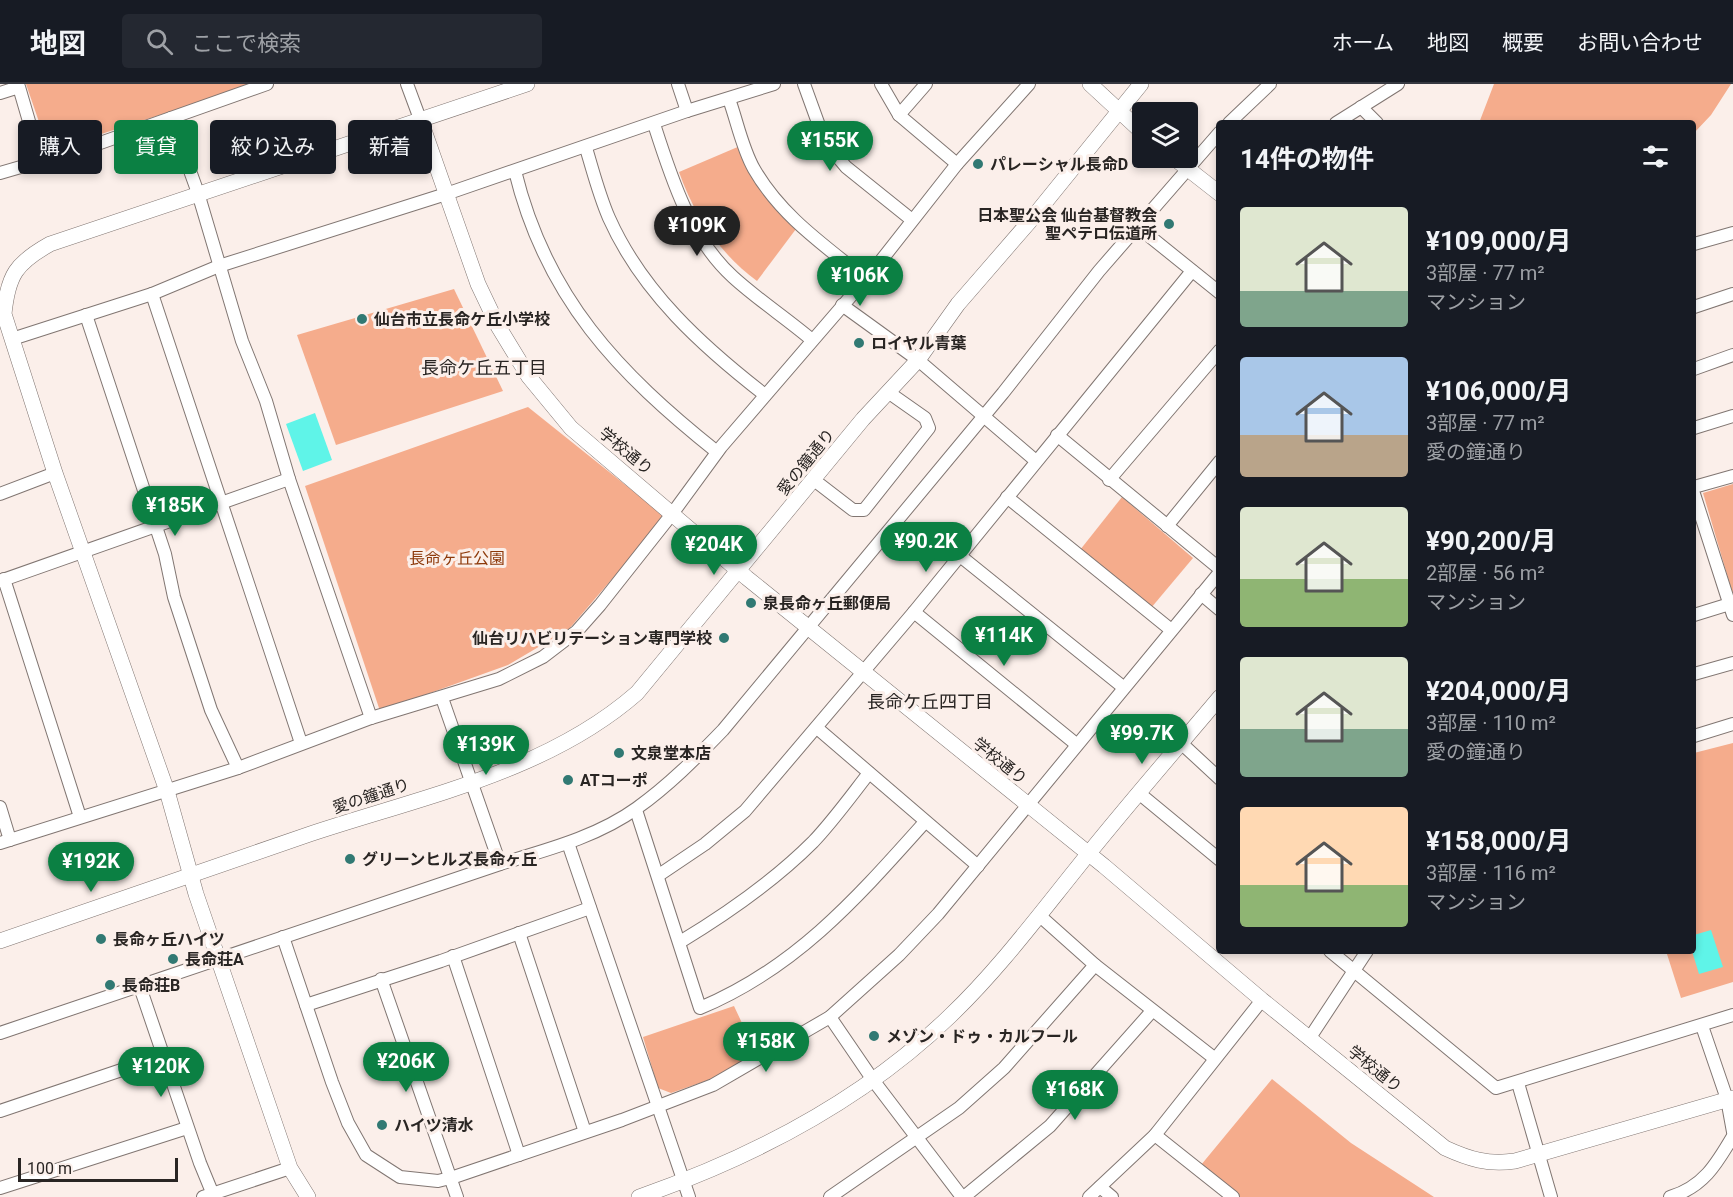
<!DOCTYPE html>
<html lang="ja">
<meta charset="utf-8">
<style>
body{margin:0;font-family:Roboto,"Noto Sans JP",sans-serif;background:#242831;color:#f1f3f6;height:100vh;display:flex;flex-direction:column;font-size:22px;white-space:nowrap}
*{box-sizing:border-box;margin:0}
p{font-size:20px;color:#9ea1a6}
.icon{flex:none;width:33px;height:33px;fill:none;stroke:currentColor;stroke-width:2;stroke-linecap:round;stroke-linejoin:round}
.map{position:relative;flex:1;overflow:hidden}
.drawer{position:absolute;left:1216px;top:36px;width:480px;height:834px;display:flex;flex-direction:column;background:#171b24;border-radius:6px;box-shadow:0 3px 9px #0003}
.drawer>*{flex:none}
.banner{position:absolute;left:18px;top:36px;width:570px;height:54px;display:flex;gap:12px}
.controls{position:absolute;left:1132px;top:18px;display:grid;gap:12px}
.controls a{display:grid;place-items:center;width:66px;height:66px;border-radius:6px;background:#171b24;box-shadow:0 3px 9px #0003;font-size:30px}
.scale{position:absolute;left:18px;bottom:15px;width:160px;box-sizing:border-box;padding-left:6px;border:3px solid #292523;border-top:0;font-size:16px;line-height:21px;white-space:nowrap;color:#292523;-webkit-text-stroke:4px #fbefea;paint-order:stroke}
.price{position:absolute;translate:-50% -51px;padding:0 14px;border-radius:21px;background:#0b8043;color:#fff;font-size:20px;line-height:39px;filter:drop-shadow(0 2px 3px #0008)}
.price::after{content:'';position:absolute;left:50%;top:36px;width:18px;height:14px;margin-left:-9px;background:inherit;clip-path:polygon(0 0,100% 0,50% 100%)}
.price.on{background:#222;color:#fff}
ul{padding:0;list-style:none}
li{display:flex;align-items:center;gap:18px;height:150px;padding:0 24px}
li span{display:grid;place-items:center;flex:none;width:168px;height:120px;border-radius:6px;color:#555}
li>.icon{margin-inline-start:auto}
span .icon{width:72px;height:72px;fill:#fffc;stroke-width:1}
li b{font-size:26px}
h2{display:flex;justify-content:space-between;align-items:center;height:72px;padding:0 24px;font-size:26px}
.chip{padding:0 21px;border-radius:6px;background:#171b24;box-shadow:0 3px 9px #0003;font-size:21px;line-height:54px}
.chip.on{background:#0b8043;color:#fff}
header{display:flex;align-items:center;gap:36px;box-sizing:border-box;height:84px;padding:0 30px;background:#171b24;border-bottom:2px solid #363941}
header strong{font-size:28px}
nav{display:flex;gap:33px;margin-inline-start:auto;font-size:21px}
.search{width:420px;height:54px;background:#242831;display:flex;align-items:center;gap:15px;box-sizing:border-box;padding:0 21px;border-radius:6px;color:#9ea1a6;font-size:22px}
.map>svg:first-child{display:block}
</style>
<header>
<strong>地図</strong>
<div class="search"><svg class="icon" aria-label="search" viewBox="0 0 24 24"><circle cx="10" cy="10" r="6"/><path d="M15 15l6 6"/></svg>ここで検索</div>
<nav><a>ホーム</a><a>地図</a><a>概要</a><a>お問い合わせ</a></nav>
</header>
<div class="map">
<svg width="1733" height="1113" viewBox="0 0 1733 1113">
<rect width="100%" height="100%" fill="#fbefea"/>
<g fill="#f5ac8c">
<polygon points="26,0 255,0 49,67"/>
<polygon points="1494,0 1731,0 1711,31 1694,49 1694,39 1479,39"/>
<path d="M740 62 796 145 757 197C720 170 694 131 679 88Z"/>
<polygon points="454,205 503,307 336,361 297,251"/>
<polygon points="528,323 663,431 659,436 661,438 569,545 508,581 380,627 305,402"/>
<polygon points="1733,400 1733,511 1703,409"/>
<polygon points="1122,413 1193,474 1151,524 1080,466"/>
<polygon points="1733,659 1733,898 1681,914 1666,867 1694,867 1694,669"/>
<polygon points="734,922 756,969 714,994 671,1009 658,1004 643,953"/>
<polygon points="1272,995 1351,1059 1434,1113 1240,1113 1201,1081"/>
</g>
<g fill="#5ff4e8">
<polygon points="315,329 332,376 303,387 286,340"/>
<polygon points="1711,846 1723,883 1699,890 1692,867 1694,851"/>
</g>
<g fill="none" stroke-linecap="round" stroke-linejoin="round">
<defs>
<g id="minor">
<polyline points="407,0 420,35"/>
<polyline points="678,0 687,27"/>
<polyline points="804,0 825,58 846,83 912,136"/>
<polyline points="881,0 899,31 957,80"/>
<polyline points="0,9 19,3 40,75"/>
<path d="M729 15C737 37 742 64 754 85 781 132 824 161 866 195"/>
<polyline points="1361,23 1377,39"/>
<polyline points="899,31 926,0"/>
<polyline points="171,34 198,109 242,257 266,317 289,395 371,634"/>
<polyline points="1229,39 1270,0"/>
<polyline points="1336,39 1398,0"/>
<path d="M654 40C671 93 690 154 733 193 757 215 786 234 812 256"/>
<path d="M586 64C593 87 599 111 609 134 642 208 702 262 765 311"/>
<path d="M515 87C546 214 618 289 717 368"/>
<polyline points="0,89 86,64 267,0"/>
<polyline points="1138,143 1220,209"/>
<polyline points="1694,160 1733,149"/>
<polyline points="152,210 301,659"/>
<polyline points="842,221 918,276 1036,377"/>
<polyline points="1694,223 1733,210"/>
<polyline points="86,231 165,470 174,513 193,571 211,626 238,684"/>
<polyline points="12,255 152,210 219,182 446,110 687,27 774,0"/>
<polyline points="1694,285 1733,271"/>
<polyline points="1694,344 1733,332"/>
<polyline points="1057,351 1220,485"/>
<polyline points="814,396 853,426 864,426 929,344 925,334 888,308"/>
<polyline points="1109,396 1220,266"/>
<polyline points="1694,403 1733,392"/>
<polyline points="0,410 55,389"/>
<polyline points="1694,410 1733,531"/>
<polyline points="1007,413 1170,545"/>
<polyline points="1167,442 1220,377"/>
<polyline points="959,471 1123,603"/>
<polyline points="4,495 80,733"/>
<polyline points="0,497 289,395"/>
<polyline points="1201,510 1220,526"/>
<polyline points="914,528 1076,660"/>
<polyline points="1694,531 1733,519"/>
<polyline points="1694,590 1733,579"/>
<polyline points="442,614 500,780"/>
<polyline points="817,644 978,782"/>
<polyline points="1694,652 1733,640"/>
<polyline points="1181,659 1220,695"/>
<polyline points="1140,710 1220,776"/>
<polyline points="0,723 10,756"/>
<path d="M636 726 700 924C796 884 857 814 925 738"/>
<polyline points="0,759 238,684 371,634 499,595 543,573 577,547 600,521 672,430 721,363 876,183 957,80 1029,0"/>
<polyline points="568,759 689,1113"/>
<polyline points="659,791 705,760 745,727 914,528 1192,187"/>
<polyline points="1040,832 1095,881 1214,974"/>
<polyline points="519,849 585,1048"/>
<polyline points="283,853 332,998 348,1039 366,1071 400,1093 438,1097 454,1093 622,1036 713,1001 830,933 899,871 938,830 1220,488"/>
<path d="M680 858C728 829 773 798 813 758 833 737 851 712 869 689"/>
<polyline points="1330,867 1496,1004 1733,931"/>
<polyline points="453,872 519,1071"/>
<polyline points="381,895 457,1113"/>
<polyline points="140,903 200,1079 214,1113"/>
<polyline points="306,921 441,877 590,824"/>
<polyline points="830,933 873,996 962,1113"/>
<polyline points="1702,942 1727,1015 1733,1048"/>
<path d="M0 949 500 780C546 766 597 753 637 724 668 702 696 674 723 646L1003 309 1099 187 1220 48"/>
<polyline points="1309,955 1367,867"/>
<polyline points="1518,999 1551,1113"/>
<polyline points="0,1027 163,972"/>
<polyline points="1155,1051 1233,1113"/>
<polyline points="1100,1103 1112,1113"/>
<polyline points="0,1104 187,1044"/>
<polyline points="203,1113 290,1084"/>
<polyline points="830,1113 959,1024 1004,984 1095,881"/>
<polyline points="964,1113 1050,1042 1152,927"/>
<polyline points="1089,1113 1155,1051 1262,916"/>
<path d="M1670 1113C1703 1103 1716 1081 1733 1052"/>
</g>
<g id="tertiary">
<polyline points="1090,0 1143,49"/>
<path d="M420 35 478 200 498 242 529 293 571 344 747 494 1104 782 1262 916 1445 1064C1469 1075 1488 1081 1515 1077L1733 1014"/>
<polyline points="1174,74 1220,110"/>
<path d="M0 857C104 822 206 785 310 750 421 713 547 688 637 609L863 335 918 276 958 220 1030 137 1141 0"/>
<path d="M308 1113 290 1084 196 810 167 707 55 389 4 230C8 191 16 179 50 160L527 0"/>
<path d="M639 1113C754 1073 862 1017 950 932 997 887 1036 835 1077 784 1123 726 1172 670 1220 613"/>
</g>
</defs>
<use href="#minor" stroke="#817672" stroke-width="14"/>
<use href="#tertiary" stroke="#817672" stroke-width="16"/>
<use href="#minor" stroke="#fff" stroke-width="12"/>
<use href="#tertiary" stroke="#fff" stroke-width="15"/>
</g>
<g fill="#317973" stroke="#fbefea" stroke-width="2">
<circle cx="978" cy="80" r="6"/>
<circle cx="1169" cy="140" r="6"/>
<circle cx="362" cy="235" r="6"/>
<circle cx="859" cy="259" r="6"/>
<circle cx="751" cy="519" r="6"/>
<circle cx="724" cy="554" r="6"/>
<circle cx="619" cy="669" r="6"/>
<circle cx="568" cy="696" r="6"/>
<circle cx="350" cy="775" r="6"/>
<circle cx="101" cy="855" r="6"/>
<circle cx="173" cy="875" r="6"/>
<circle cx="110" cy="901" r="6"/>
<circle cx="874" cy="952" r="6"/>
<circle cx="382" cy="1041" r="6"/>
</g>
<g text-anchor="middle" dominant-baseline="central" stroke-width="6" stroke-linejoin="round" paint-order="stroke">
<g font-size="16" font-weight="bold" fill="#292523" stroke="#fbefea" text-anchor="start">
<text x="990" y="80">パレーシャル長命D</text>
<text x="1157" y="131" text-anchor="end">日本聖公会 仙台基督教会<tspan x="1157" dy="18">聖ペテロ伝道所</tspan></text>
<text x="374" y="235">仙台市立長命ケ丘小学校</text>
<text x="871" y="259">ロイヤル青葉</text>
<text x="763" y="519">泉長命ヶ丘郵便局</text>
<text x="712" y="554" text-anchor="end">仙台リハビリテーション専門学校</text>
<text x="631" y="669">文泉堂本店</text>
<text x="580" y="696">ATコーポ</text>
<text x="362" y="775">グリーンヒルズ長命ヶ丘</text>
<text x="113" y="855">長命ヶ丘ハイツ</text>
<text x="185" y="875">長命荘A</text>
<text x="122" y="901">長命荘B</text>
<text x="886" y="952">メゾン・ドゥ・カルフール</text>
<text x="394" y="1041">ハイツ清水</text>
</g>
<g font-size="16" fill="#292523" stroke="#fbefea">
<text transform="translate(626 367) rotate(40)">学校通り</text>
<text transform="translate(806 378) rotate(-51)">愛の鐘通り</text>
<text transform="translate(1000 677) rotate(39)">学校通り</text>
<text transform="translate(371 712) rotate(-18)">愛の鐘通り</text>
<text transform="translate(1375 985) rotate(39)">学校通り</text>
</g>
<g font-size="16" fill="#8d390a" stroke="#fbefea">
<text x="457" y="474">長命ヶ丘公園</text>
</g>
<g font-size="18" fill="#292523" stroke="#fbefea">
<text x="484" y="283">長命ケ丘五丁目</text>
<text x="930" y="617">長命ケ丘四丁目</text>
</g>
</g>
</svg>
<div class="controls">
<a><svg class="icon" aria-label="layers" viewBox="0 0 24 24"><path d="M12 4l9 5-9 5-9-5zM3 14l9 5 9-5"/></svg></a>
</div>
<div class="scale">100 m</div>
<b class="price" style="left:830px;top:88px">¥155K</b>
<b class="price on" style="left:697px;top:173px">¥109K</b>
<b class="price" style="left:860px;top:223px">¥106K</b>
<b class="price" style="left:175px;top:453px">¥185K</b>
<b class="price" style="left:926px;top:489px">¥90.2K</b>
<b class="price" style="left:714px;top:492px">¥204K</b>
<b class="price" style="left:1004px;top:583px">¥114K</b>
<b class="price" style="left:1142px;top:681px">¥99.7K</b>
<b class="price" style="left:486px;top:692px">¥139K</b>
<b class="price" style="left:91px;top:809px">¥192K</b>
<b class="price" style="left:766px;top:989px">¥158K</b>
<b class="price" style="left:406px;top:1009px">¥206K</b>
<b class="price" style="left:161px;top:1014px">¥120K</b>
<b class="price" style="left:1075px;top:1037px">¥168K</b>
<div class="banner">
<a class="chip">購入</a>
<a class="chip on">賃貸</a>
<a class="chip">絞り込み</a>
<a class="chip">新着</a>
</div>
<section class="drawer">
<h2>14件の物件<svg class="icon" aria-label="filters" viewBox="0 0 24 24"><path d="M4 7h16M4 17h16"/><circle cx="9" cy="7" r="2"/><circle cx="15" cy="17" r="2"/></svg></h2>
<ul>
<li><span style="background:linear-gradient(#dfe7d0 70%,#7fa58c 0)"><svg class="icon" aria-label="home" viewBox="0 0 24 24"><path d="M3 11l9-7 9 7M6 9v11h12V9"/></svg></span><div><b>¥109,000/月</b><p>3部屋 · 77 m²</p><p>マンション</p></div></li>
<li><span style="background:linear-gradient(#a9c7e8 65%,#b9a48a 0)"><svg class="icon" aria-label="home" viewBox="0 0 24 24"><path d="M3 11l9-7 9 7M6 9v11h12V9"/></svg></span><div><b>¥106,000/月</b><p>3部屋 · 77 m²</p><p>愛の鐘通り</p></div></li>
<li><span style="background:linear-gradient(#dfe7d0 60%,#8fb573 0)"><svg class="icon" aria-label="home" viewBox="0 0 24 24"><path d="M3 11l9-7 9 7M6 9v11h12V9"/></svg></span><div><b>¥90,200/月</b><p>2部屋 · 56 m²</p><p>マンション</p></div></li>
<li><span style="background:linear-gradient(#dfe7d0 60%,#7fa58c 0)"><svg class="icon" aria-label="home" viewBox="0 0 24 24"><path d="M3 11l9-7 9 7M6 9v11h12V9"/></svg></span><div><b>¥204,000/月</b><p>3部屋 · 110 m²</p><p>愛の鐘通り</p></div></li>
<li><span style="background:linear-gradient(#ffd9b3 65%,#8fb573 0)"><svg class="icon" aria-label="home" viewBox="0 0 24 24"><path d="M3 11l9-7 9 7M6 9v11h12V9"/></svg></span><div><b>¥158,000/月</b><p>3部屋 · 116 m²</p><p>マンション</p></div></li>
</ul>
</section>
</div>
